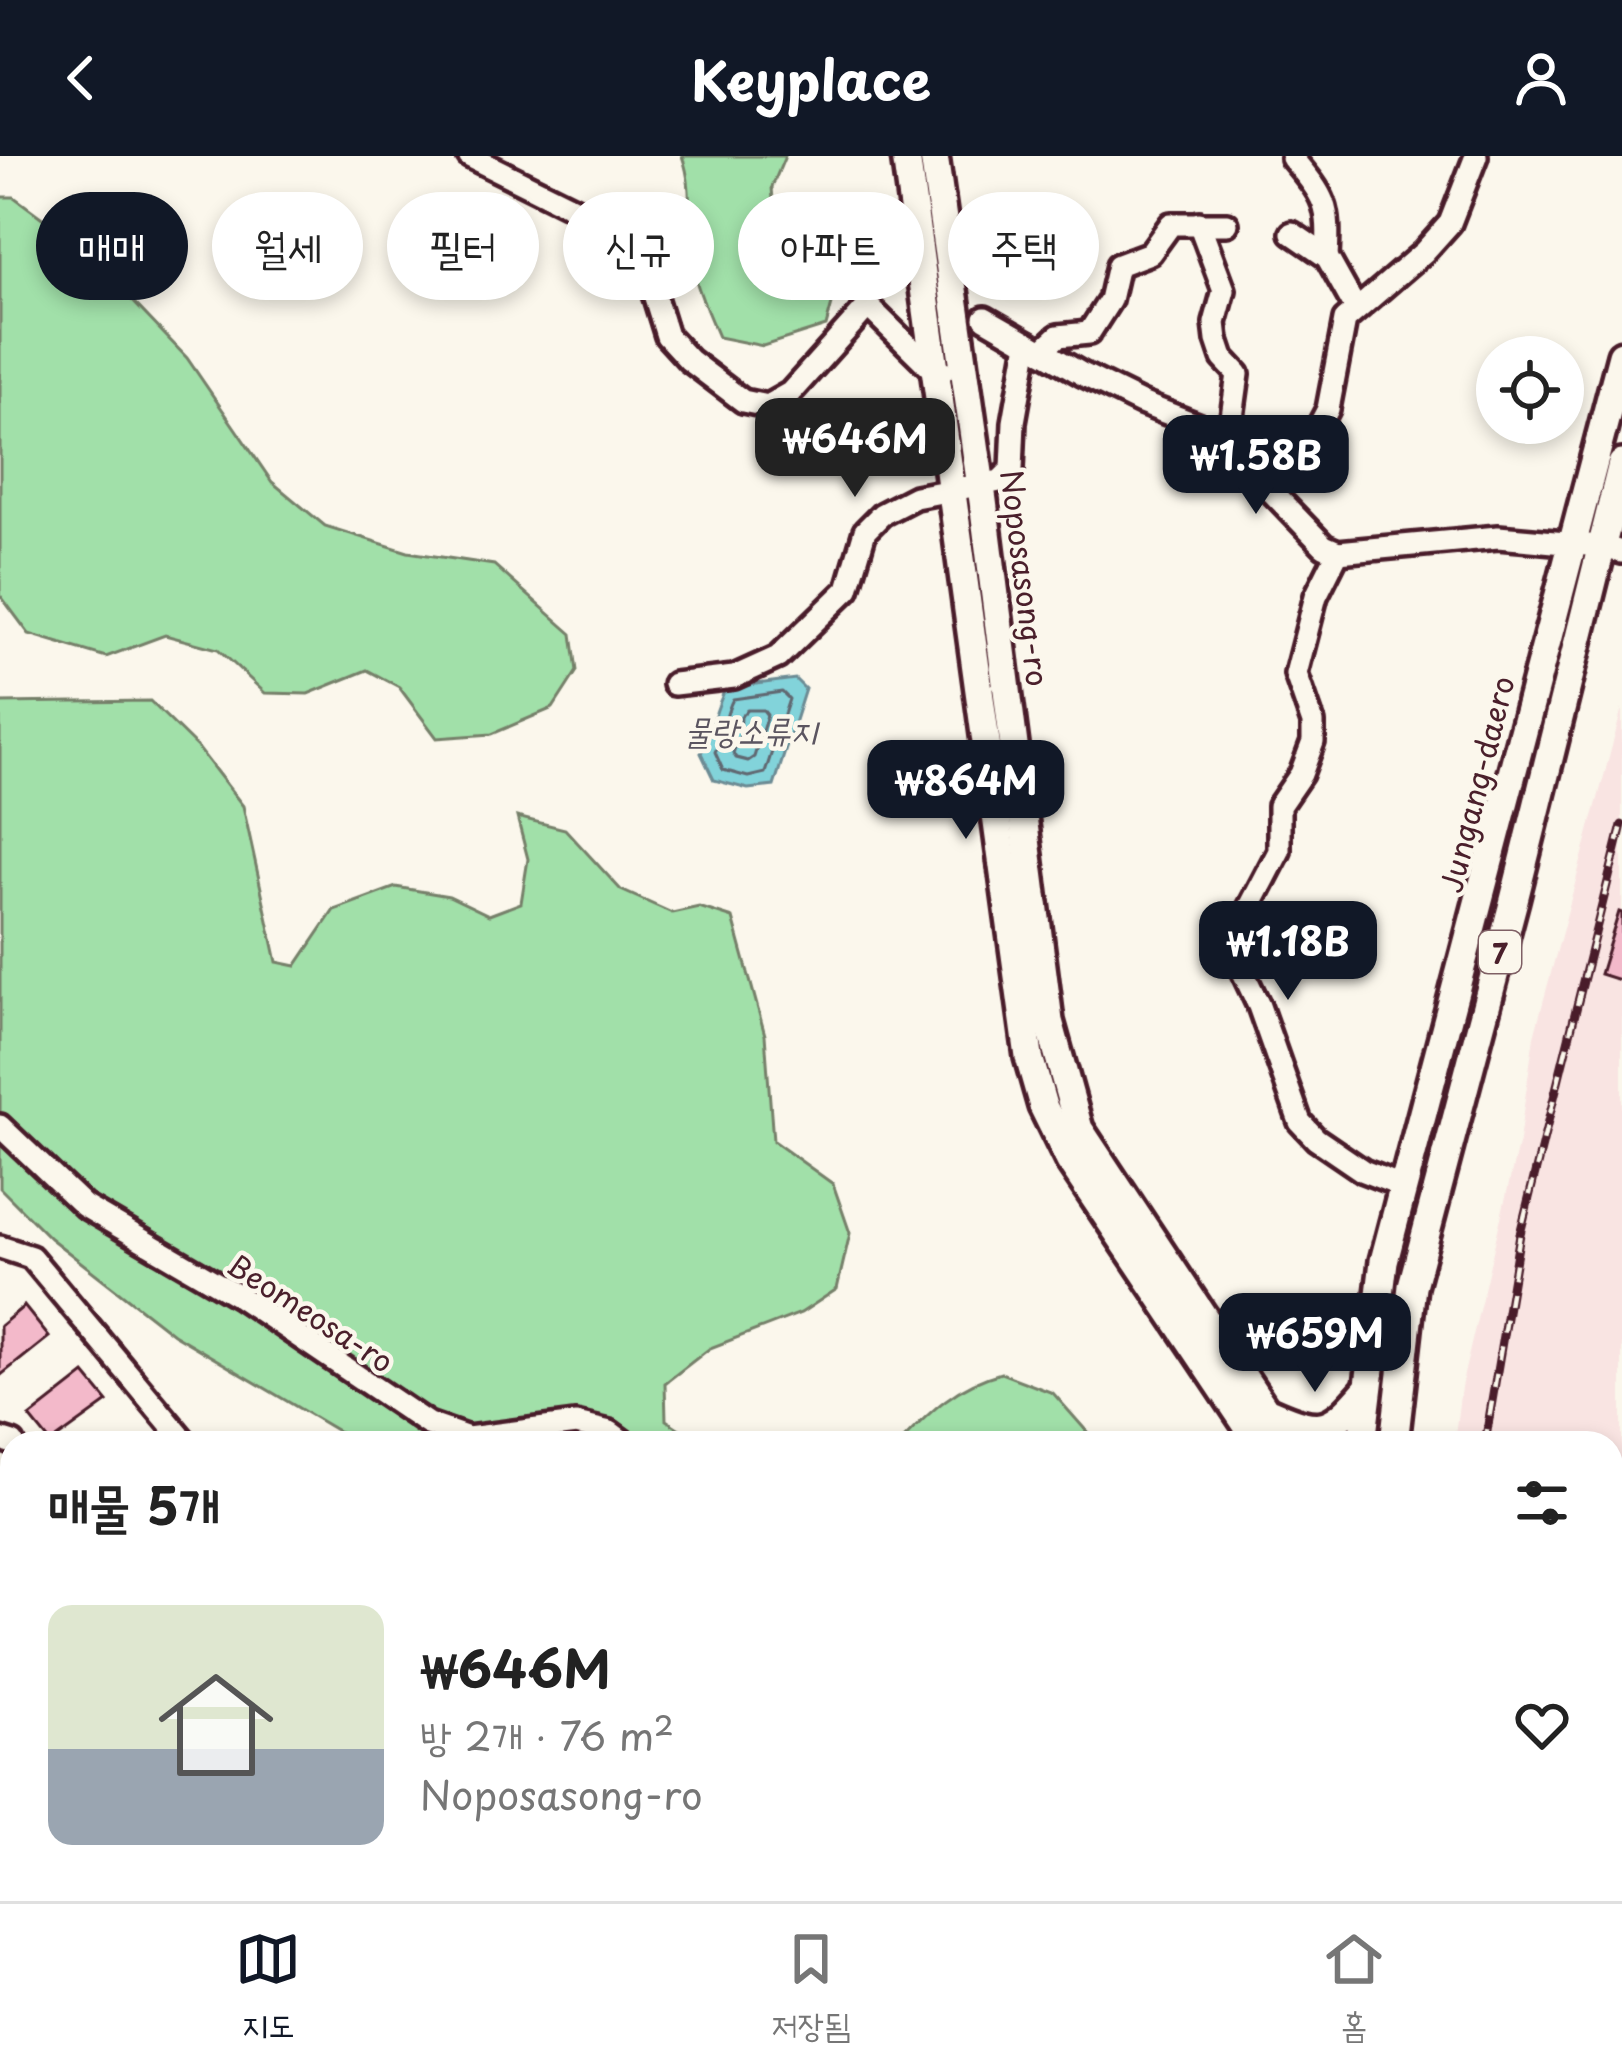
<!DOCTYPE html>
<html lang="ko">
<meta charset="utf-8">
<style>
body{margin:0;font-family:"Playpen Sans","Poor Story",sans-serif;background:#f2f2f2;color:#222;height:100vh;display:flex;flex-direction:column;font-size:45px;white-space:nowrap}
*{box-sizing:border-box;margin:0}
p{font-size:39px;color:#767676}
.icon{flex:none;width:66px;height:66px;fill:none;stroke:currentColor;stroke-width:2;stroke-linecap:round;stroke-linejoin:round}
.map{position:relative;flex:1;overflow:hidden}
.details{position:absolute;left:0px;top:1275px;width:1623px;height:471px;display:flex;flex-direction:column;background:#fff;border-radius:36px 36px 0 0;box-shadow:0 6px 18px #0003}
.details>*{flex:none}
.banner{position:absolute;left:36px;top:36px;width:1551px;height:108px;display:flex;gap:24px}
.buttons{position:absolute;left:1476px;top:180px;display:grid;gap:24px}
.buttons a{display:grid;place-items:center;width:108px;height:108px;border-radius:50%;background:#fff;box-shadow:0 6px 18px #0003;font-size:60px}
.price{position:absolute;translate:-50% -102px;padding:0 27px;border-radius:24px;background:#111827;color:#fff;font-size:39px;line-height:78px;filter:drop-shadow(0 3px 6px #0008)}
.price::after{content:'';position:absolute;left:50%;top:72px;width:36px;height:27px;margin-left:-18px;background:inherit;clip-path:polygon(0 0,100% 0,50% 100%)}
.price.on{background:#222;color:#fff}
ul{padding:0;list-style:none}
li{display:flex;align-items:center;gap:36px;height:300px;padding:0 48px}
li+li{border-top:3px solid #e0e0e0}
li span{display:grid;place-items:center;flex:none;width:336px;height:240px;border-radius:24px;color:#555}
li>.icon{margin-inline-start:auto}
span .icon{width:144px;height:144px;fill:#fffc;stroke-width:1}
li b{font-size:51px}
h2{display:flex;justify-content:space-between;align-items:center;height:144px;padding:0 48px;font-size:51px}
.chip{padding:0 42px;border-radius:54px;background:#fff;box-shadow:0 6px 18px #0003;font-size:42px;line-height:108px}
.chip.on{background:#111827;color:#fff}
header{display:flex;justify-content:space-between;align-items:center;height:156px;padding:0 48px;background:#111827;color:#fff;font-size:54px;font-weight:700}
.tab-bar{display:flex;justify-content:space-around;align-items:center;height:168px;border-top:3px solid #e0e0e0;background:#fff;font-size:33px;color:#767676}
.tab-bar a{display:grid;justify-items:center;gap:6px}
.tab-bar .on{color:#111827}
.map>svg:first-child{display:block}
</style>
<header><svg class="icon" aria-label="back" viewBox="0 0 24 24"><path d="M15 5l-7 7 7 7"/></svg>Keyplace<svg class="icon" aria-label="person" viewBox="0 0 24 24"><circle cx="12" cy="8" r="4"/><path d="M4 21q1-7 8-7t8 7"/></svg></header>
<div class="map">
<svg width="1622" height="1745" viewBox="0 0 1622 1745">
<rect width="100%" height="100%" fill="#fbf7ec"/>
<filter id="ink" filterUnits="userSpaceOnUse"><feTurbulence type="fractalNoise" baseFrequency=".00833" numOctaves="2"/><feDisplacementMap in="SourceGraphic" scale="24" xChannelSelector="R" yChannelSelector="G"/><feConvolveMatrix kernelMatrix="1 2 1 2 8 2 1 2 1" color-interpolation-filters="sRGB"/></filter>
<g filter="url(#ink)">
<g fill="#f9e4e2">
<polygon points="1622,553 1622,1535 1611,1552 1611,1287 1454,1287 1461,1231 1519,985 1534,880"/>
<polygon points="1375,1734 1500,1734 1494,1745 1373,1745"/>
</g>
<g fill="#a1e0a9" stroke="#76806a" stroke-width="3">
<path d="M682 0H785L772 31 775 72 814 105 835 137 826 170 763 190 718 181C705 150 691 121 690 87 688 56 693 30 682 0Z"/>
<polygon points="0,41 14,41 80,90 187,202 272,326 325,370 408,396 494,409 572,478 577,515 553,552 492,578 437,582 399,531 367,514 308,538 265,537 218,493 165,479 106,501 29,478 0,439"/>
<polygon points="150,545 199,593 243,650 277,806 296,810 334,754 396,731 449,740 489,759 521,747 528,703 517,661 565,673 621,734 672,757 699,751 733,762 765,879 773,985 833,1028 850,1077 837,1133 801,1157 710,1192 665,1227 666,1264 701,1287 358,1287 173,1178 50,1082 0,1032 0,547"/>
<path d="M1001 1217 1053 1237 1097 1287H900C931 1254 957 1229 1001 1217Z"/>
<polygon points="1622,1678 1622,1745 1566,1745 1574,1734 1611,1734 1611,1683"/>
<polygon points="613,1734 1276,1734 1276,1745 616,1745"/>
</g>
<path fill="#82d3da" stroke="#6c8b94" stroke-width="3" d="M795 523 805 533 774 630 748 633 714 624 701 597C713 575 714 554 726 532Z"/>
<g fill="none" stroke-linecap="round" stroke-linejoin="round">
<g stroke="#606771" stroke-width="3">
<path d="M782 536 789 543 765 617 748 621 723 614 715 596C724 578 724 560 733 543Z"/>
<polygon points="747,554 763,554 767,559 754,601 748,605 736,602 733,597 740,579 741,560"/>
</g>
</g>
<g fill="#f3b9ca" stroke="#4a1f2b" stroke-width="3">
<polygon points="1619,756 1622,757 1622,825 1600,818"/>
<polygon points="24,1150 49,1181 0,1220 0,1170"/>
<polygon points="85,1218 108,1246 51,1287 30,1261"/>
</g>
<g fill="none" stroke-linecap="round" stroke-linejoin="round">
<defs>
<g id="minor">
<polyline points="469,0 628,79 653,135 667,180 689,204 743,245 767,250 790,237 868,150"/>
<path d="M1292 2C1326 42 1330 49 1327 101"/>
<polyline points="1199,67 1224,134 1215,167 1217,184 1223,202 1238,218 1228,290"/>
<polyline points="1292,77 1327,101 1356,153"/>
<polyline points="868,150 933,214 943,215"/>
<polyline points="868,150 860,104 867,85 913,116"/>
<polyline points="985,162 1082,218 1141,247 1213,275 1324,390 1338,396 1498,381 1599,390 1622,396"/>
<polyline points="1042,195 1058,180 1089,177 1110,144 1118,109 1150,97 1171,68 1227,68"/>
<polyline points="1261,325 1318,272 1328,253 1345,164 1424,96 1450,67 1476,0"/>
<polyline points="1338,396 1316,440 1296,518 1313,567 1313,586 1301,618 1279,650 1279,695 1245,760 1235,799 1259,850 1300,966 1316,983 1363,1015 1402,1030"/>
<polyline points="674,528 734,521 778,501 848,433 865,375 882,358 915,341 1000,325 1012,313 1014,266 1028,187"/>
<polyline points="0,970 84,1050 240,1141 428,1268 468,1282 576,1268 610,1276 625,1287"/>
<polyline points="0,1091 31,1101 186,1287"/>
<polyline points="0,1283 13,1287"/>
<polyline points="0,1377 12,1370"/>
<polyline points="0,1513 12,1509"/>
<polyline points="1611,1620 1622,1603"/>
<polyline points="475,1734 484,1745"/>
<polyline points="1072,1734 1081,1745"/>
<polyline points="403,1745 404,1734"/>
<polyline points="1531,1745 1538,1734"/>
</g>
<g id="major">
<polyline points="906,0 1029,901 1043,950 1070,1005 1259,1287"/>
<polyline points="934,0 983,345 1049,865 1079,973 1265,1254 1292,1287"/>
<path d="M1271 1257C1323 1280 1331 1275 1368 1232"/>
<polyline points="1362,1287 1384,1105 1622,199"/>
<polyline points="1394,1287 1412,1130 1514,744 1622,308"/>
<polyline points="1308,1745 1309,1734"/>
<polyline points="1344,1745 1345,1734"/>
</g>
</defs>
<use href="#minor" stroke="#4a1f2b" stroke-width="30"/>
<use href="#major" stroke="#4a1f2b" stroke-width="36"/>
<polyline stroke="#4a1f2b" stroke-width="3" stroke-dasharray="3 9" stroke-linecap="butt" points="655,1745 703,1734"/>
<use href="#minor" stroke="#fbf7ec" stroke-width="21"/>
<use href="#major" stroke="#fbf7ec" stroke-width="27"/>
<defs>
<g id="rail">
<polyline points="1485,1287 1520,1078 1622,669"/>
<polyline points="1397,1745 1399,1734"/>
</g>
</defs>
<use href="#rail" stroke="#4a1f2b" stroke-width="9"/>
<use href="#rail" stroke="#fbf7ec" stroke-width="4.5" stroke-dasharray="14" stroke-linecap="butt"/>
</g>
</g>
<g text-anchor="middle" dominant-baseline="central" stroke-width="9" stroke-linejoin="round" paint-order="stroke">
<rect fill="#fbf7ec" stroke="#7f6065" stroke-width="3" x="1479" y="775" width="42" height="42" rx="9"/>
<g font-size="27" font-weight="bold" fill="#4a1f2b">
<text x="1500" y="796">7</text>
</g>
<g font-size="30" fill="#4a1f2b" stroke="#fbf7ec">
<text transform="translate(1026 422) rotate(83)">Noposasong-ro</text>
<text transform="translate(1476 628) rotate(-76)">Jungang-daero</text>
<text transform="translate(311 1156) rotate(33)">Beomeosa-ro</text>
</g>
<g font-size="33" font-style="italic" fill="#5b5560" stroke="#fbf7ec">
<text x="751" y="573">물랑소류지</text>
</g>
</g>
</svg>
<div class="buttons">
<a><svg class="icon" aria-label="locate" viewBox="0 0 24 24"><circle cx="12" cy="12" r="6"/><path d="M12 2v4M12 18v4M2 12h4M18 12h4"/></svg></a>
</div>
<b class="price on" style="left:855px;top:344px">₩646M</b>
<b class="price" style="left:1256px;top:361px">₩1.58B</b>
<b class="price" style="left:966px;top:686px">₩864M</b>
<b class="price" style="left:1288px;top:847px">₩1.18B</b>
<b class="price" style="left:1315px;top:1239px">₩659M</b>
<div class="banner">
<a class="chip on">매매</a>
<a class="chip">월세</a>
<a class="chip">필터</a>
<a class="chip">신규</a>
<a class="chip">아파트</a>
<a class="chip">주택</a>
</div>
<section class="details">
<h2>매물 5개<svg class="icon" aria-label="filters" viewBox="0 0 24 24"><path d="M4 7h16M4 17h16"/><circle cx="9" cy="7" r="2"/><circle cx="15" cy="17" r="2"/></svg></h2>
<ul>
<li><span style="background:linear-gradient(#dfe7d0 60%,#9aa5b1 0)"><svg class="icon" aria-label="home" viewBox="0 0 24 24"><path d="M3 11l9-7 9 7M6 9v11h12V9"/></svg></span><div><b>₩646M</b><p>방 2개 · 76 m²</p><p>Noposasong-ro</p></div><svg class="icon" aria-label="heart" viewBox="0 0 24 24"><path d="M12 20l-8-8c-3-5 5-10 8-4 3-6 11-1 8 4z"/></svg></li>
</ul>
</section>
</div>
<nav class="tab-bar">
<a class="on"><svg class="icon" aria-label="map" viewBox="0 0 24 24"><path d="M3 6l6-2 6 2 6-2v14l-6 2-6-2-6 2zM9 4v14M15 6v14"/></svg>지도</a>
<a><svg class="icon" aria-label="saved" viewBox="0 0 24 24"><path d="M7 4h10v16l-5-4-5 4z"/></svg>저장됨</a>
<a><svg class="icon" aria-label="home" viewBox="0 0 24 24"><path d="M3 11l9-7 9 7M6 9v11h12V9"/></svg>홈</a>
</nav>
